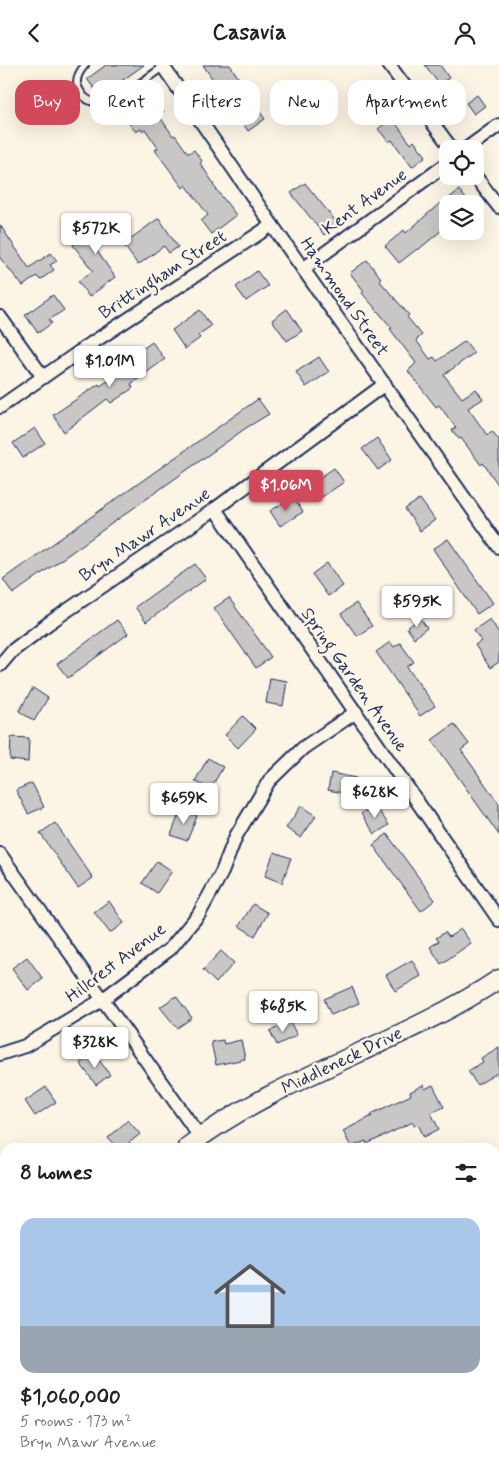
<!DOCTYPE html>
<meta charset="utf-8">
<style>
body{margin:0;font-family:Mynerve,sans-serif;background:#f6f6f6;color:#222;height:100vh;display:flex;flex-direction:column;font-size:19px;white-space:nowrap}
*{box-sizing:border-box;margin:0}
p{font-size:16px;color:#767676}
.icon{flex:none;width:28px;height:28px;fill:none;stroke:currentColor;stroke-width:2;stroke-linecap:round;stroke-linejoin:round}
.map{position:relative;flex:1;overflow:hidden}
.side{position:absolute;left:0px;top:1078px;width:500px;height:336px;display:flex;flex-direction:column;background:#fff;border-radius:15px 15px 0 0;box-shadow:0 5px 20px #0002}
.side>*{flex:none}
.hud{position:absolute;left:15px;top:15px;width:470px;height:45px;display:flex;gap:10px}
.tools{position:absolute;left:439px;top:75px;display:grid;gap:10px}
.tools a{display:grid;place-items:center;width:45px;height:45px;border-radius:10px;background:#fff;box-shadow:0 5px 20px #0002;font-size:25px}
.price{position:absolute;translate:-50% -42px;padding:0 11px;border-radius:5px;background:#fff;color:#222;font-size:16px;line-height:32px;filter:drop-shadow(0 1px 2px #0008)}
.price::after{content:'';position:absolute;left:50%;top:30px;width:15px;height:11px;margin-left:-8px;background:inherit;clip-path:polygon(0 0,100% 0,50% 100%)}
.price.on{background:#d1495b;color:#fff}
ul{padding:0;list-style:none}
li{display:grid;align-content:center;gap:10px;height:265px;padding:0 20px}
li span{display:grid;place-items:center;height:155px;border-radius:15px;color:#555}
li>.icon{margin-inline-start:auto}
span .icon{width:90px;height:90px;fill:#fffc;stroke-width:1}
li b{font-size:21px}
h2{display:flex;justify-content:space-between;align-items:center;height:60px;padding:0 20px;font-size:21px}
.pill{padding:0 18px;border-radius:15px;background:#fff;box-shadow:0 5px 20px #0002;font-size:18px;line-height:45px}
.pill.on{background:#d1495b;color:#fff}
header{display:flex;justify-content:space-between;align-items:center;height:65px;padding:0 20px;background:#fff;font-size:22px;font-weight:700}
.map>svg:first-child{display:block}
</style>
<header><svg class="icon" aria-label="back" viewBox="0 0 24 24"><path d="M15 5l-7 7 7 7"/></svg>Casavia<svg class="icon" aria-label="person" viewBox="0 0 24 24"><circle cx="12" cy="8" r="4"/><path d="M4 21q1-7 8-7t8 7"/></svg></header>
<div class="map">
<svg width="499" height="1413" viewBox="0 0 499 1413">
<rect width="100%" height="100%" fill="#fcf5e5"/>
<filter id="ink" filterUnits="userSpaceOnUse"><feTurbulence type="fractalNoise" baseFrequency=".02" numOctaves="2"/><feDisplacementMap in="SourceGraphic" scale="10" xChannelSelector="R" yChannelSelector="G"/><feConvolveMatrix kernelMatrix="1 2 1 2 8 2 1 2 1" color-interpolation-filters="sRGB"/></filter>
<g filter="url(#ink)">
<g fill="#c8c7c6" stroke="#1b2f5e">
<polygon points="106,0 144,0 100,31 87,14"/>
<polygon points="203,0 230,0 240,15 235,18 249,38 252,36 265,54 248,66"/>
<polygon points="425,0 440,0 449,13 439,19"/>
<polygon points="477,30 485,41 474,49 466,38"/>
<polygon points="153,33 164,47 160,50 160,52 173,71 175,70 187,87 189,88 194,85 202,96 200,98 214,119 213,120 236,150 211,169 201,156 208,150 186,120 183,123 155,85 158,83 145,64 142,66 141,64 136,67 126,55 132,51 130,49 148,34 149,36"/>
<polygon points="392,53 411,79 414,76 426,91 412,102 392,75 389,77 378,64"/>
<polygon points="305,118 338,159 324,170 291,128"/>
<polygon points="459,125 470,139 448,139 448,160 418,185 417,184 399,198 385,181 404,165 406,168 440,138 441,140"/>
<polygon points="112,151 121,165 95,183 115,212 89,232 78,216 93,206 73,180 84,172 80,167 93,158 96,162"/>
<polygon points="159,153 178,182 169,188 164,181 138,200 123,179"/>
<polygon points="0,160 29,203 51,188 57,196 50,200 54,205 40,215 37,211 23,221 0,193"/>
<polygon points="367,195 381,213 379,215 409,250 407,252 422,270 416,275 430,294 434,292 437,296 465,276 474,288 444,310 462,333 476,324 483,334 468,343 487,370 492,366 499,375 499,421 483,398 481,400 461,373 459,374 452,365 456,363 439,340 436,342 408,306 416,298 390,264 392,263 362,228 364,226 350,208"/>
<polygon points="257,206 268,221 246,236 236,222"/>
<polygon points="53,230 64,245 49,255 52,258 38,268 25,250"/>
<polygon points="287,244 302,266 287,276 272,255"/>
<polygon points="200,245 211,261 198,270 200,273 185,284 172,265"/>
<polygon points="152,277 165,294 131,319 133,323 111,338 107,334 64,367 53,350 99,319 100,321 108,316 109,317 135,299 130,293"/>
<polygon points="319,292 329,307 306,322 296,307"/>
<polygon points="258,334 269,349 246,363 13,529 3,514"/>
<polygon points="35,363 45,378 23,393 13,378"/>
<polygon points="377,373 392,395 378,405 362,384"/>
<polygon points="334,403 344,417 322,432 312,418"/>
<polygon points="293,432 303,447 280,461 270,446"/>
<polygon points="420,434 435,455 420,466 405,444"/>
<polygon points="448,474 493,538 477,549 433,484"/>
<polygon points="327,498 343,521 328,531 312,509"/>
<polygon points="195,499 206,514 146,557 135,542"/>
<polygon points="229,533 271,592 256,603 214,543"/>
<polygon points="356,538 372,561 357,571 341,549"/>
<polygon points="420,553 427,563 414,573 407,563"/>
<polygon points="490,554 499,568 499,597 490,603 475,580 481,576 474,565"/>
<polygon points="117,555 128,569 68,613 57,599"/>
<polygon points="390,577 394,582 400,578 414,597 407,602 435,641 420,651 376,587"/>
<polygon points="270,613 287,616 283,641 266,638"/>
<polygon points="33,623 48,633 34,656 19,646"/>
<polygon points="243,651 256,664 238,683 225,670"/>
<polygon points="454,659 469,679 461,685 499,739 499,770 432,675"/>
<polygon points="11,672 29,673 28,697 10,695"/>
<polygon points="208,693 223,702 210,725 195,716"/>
<polygon points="331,708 356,713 353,730 328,725"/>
<polygon points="32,718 44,742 28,749 16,725"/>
<polygon points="374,739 389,760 375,769 361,749"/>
<polygon points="301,741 316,751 301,773 286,763"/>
<polygon points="181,744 197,751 187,776 171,770"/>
<polygon points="55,758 93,813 78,823 40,768"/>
<polygon points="387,769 435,835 421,846 373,780"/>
<polygon points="274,787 291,793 282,818 265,811"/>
<polygon points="157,796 172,806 157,828 142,818"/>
<polygon points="109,836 124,858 110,868 94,847"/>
<polygon points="253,839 268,848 255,871 239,861"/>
<polygon points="461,864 471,878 441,899 430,882 439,876 436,873 445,867 449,872"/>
<polygon points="221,886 234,898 216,918 203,905"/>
<polygon points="27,892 43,914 28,925 12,903"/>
<polygon points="412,895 421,911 395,926 386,910"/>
<polygon points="352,922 359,938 331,950 324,934"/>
<polygon points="176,931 192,953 177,963 160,942"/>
<polygon points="290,957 297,970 277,980 270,966"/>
<polygon points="223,975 224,979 241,975 245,994 216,1000 211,977"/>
<polygon points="499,982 499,1007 477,1020 468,1006 483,997 481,993"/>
<polygon points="94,988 110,1010 96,1020 80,998"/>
<polygon points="423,1020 425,1024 433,1020 444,1042 431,1048 439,1064 424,1072 418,1059 414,1061 413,1057 367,1079 366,1076 351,1082 343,1066 372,1051 371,1049 411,1030 410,1027"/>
<polygon points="46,1022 56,1037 35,1051 25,1036"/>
<polygon points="128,1055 140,1069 124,1082 116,1082 108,1073"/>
</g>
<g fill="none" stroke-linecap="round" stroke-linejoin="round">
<defs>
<path id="lane" d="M85 0C79 7 74 15 79 24 95 59 143 15 163 2"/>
<g id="street">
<polyline points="162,0 272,160 499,482"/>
<polyline points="389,0 452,84"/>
<polyline points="466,84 499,60"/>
<polyline points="475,111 499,142"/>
<polyline points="303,204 448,98"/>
<polyline points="0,252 43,312"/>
<polyline points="0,342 92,278 272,160"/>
<polyline points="215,444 499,855"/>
<polyline points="0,600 12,586 49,558 215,444 385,319"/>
<polyline points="0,789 200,1072"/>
<polyline points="0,989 25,981 102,935 170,884 199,849 222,807 236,771 269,716 303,683 356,647"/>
</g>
<g id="secondary">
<path d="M187 1082C281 1010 401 980 499 914"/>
<polyline points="0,1260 5,1255"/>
</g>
</defs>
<use href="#lane" stroke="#1b2f5e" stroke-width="10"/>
<use href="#street" stroke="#1b2f5e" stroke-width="16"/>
<use href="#secondary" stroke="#1b2f5e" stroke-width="21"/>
<use href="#lane" stroke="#fcf5e5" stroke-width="6"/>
<use href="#street" stroke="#fcf5e5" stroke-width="12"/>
<use href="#secondary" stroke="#fcf5e5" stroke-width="18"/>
</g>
</g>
<g text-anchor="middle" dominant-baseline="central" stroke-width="5" stroke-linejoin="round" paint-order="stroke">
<g font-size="18" fill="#1b2f5e" stroke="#fcf5e5">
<text transform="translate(365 137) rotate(-36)">Kent Avenue</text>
<text transform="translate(163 210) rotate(-33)">Brittingham Street</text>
<text transform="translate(344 232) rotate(55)">Hammond Street</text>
<text transform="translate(145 470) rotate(-34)">Bryn Mawr Avenue</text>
<text transform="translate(354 615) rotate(55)">Spring Garden Avenue</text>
<text transform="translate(116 898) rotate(-37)">Hillcrest Avenue</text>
<text transform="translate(342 996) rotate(-26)">Middleneck Drive</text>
</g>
</g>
</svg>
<div class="tools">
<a><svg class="icon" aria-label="locate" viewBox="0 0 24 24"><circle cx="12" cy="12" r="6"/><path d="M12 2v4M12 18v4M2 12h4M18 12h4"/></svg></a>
<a><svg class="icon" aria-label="layers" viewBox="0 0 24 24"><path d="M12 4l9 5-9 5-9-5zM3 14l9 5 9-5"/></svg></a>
</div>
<b class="price" style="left:96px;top:190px">$572K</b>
<b class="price" style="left:110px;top:323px">$1.01M</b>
<b class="price on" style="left:286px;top:447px">$1.06M</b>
<b class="price" style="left:417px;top:563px">$595K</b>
<b class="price" style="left:375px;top:754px">$628K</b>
<b class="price" style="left:184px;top:760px">$659K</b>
<b class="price" style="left:283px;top:968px">$685K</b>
<b class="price" style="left:95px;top:1004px">$328K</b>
<div class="hud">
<a class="pill on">Buy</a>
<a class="pill">Rent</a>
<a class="pill">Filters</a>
<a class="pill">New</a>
<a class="pill">Apartment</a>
</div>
<section class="side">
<h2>8 homes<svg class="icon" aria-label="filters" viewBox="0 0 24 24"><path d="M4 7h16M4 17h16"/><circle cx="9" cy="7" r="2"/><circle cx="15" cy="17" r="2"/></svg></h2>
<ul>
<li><span style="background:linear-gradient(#a9c7e8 70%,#9aa5b1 0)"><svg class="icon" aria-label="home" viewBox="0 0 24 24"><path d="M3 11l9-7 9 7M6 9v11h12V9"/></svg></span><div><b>$1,060,000</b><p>5 rooms · 173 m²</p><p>Bryn Mawr Avenue</p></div></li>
</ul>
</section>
</div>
